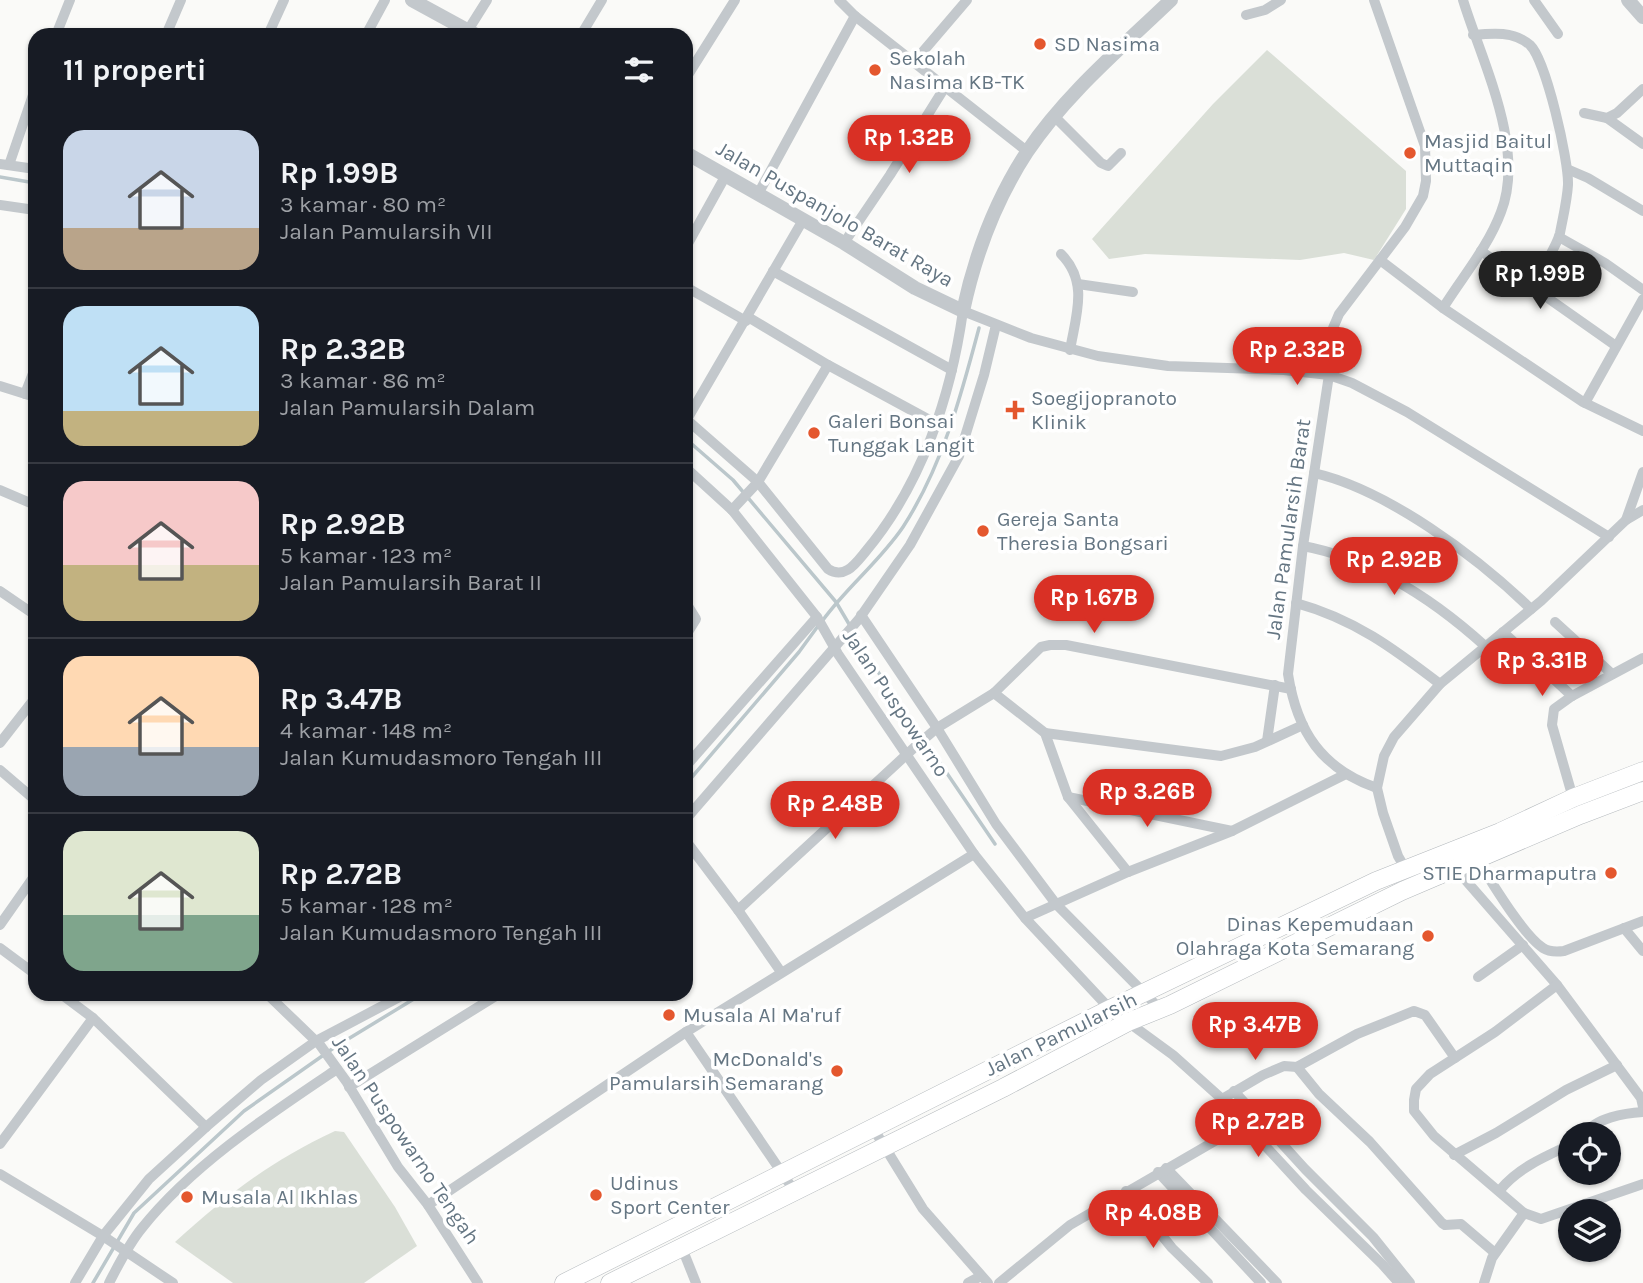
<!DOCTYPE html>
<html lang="id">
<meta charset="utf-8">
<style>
body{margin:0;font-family:Karla,sans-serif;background:#20242c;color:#f1f3f6;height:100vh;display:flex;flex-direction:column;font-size:26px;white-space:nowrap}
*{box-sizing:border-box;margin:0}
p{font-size:23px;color:#9ea1a6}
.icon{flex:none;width:38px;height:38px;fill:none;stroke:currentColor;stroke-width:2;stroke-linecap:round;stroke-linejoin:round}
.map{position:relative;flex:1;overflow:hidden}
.sheet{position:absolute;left:28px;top:28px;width:665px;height:973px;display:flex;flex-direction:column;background:#171b24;border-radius:21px;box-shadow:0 2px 5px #0004}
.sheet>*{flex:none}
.controls{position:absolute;left:1558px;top:1122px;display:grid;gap:14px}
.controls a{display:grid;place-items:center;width:63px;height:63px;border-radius:50%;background:#171b24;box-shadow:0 2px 5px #0004;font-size:35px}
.price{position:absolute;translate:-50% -60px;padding:0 16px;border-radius:24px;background:#d93025;color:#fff;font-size:23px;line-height:46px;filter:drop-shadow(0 2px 4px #0008)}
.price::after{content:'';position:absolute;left:50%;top:42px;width:21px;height:16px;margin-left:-10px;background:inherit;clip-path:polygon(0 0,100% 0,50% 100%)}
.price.selected{background:#222;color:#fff}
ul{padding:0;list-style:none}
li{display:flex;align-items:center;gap:21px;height:175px;padding:0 35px}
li+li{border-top:2px solid #363941}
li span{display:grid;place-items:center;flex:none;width:196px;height:140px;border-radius:21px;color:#555}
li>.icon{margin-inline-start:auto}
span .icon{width:84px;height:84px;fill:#fffc;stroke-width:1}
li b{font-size:30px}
h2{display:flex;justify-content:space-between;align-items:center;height:84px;padding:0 35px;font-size:30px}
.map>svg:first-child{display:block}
</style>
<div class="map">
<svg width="1643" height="1283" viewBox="0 0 1643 1283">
<rect width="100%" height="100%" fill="#fafaf8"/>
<g fill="#dadfd7">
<polygon points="1267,50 1406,171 1406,209 1374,260 1344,253 1300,260 1145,254 1109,259 1092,239 1213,104"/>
<path d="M335 1131 344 1132 395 1207 417 1246 364 1283H233L175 1242C228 1194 269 1162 335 1131Z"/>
</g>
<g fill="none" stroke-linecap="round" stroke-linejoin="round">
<g stroke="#bbc7cb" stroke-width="3.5">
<polyline points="0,177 35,183"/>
<polyline points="686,439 733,480 836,602 872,663 995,844"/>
<path d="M823 620C847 587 880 561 903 527 942 467 961 396 979 328"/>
<polyline points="686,784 799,652 818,626"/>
<polyline points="93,1283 134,1213 244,1111 335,1047 422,994"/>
</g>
<defs>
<g id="trunk">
<polyline points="564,1283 1110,1009 1376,881 1500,832 1573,798 1643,771"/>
<polyline points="610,1283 1003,1088 1128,1022 1170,1005 1402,891 1580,815 1643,791"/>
</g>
</defs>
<use href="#trunk" stroke="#b4b9bd" stroke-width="19"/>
<g stroke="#c3c8cc" stroke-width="10">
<polyline points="839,0 855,16 1028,152"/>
<polyline points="1534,0 1558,34"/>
<polyline points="1246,15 1265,10 1281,0"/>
<polyline points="56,35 70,0"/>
<polyline points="166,35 181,0"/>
<polyline points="268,35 284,0"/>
<polyline points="366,35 385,0"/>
<polyline points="465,35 487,0"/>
<polyline points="581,35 602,0"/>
<path d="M1473 35C1493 33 1514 31 1530 45 1546 60 1569 161 1568 185 1567 201 1563 217 1560 233 1555 251 1541 269 1532 285"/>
<polyline points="914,62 967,0"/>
<polyline points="686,78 735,0"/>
<polyline points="1584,113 1607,118 1617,113 1643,89"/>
<polyline points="1055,117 1101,163 1108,166 1121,153"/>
<polyline points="1607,118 1643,144"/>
<polyline points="0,164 35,169"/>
<polyline points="9,165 35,89"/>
<polyline points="1567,169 1588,178 1643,211"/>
<polyline points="758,194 855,16"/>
<polyline points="0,205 35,210"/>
<polyline points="1559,237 1605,263 1643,290"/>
<polyline points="844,243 890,175 945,87"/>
<polyline points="686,247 726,175"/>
<polyline points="1481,251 1616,346"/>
<path d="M1061 254C1089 282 1076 315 1070 350"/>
<polyline points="1380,260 1443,308 1583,402 1643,431"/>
<polyline points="773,271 952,370"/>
<polyline points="1078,284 1133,292"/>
<polyline points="686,287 746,321"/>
<path d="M1443 308C1463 276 1488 247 1501 212 1526 148 1482 62 1463 0"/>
<polyline points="748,317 828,365 935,423"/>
<polyline points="1320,373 1325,347 1339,314 1405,227 1423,196 1426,181 1425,146 1374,0"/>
<path d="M1329 375 1303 546 1288 674C1297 732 1322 769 1377 788"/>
<polyline points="0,386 35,397"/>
<polyline points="25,394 35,368"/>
<polyline points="1585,403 1643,299"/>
<path d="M686 419 758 482 828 569C845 580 856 563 866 551 922 484 951 396 963 311L1031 338 1098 356 1168 366 1284 370 1329 375 1352 383 1407 412 1609 537"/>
<polyline points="686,421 803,220"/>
<polyline points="686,468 732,510 817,617 838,654 974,854 1025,918 1110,1009 1173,1055 1222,1099 1306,1190 1382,1264 1399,1283"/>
<path d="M1314 473C1388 490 1477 557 1531 609"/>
<polyline points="0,490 35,505"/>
<polyline points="732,510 758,482 828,365"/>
<polyline points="1626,520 1643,510"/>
<path d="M1303 546C1373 559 1433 599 1485 646"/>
<polyline points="0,591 35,615"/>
<polyline points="686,603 696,619 686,635"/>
<path d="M1296 603C1354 619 1393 648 1440 684"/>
<polyline points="861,615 937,728 996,824 1056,904 1160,1009"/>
<polyline points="1555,622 1612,674"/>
<polyline points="1503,632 1572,696"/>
<polyline points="994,693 1045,733 1068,797 1128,872"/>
<polyline points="1045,733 1221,756 1255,747 1303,725"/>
<polyline points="1267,741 1275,685"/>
<polyline points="0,743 35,698"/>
<polyline points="686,766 817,617"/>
<polyline points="0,770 35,800"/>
<polyline points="1068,797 1232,831"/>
<polyline points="1573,798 1552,725 1554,709 1572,696 1643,658"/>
<polyline points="686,819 859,619 910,545 959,456 984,375 996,325"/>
<polyline points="686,841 738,910 781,972"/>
<path d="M1477 859C1491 881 1523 935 1543 948 1549 952 1556 952 1564 951L1643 921"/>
<polyline points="1405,868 1398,856 1383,813 1377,788 1384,756 1394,737 1440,684 1541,601 1626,520 1643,472"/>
<polyline points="1455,868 1557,985 1641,1098 1643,1107"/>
<polyline points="738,910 917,745 937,728 994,693 1041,647 1050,645 1066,645 1291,689"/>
<polyline points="1025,918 1128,872 1232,831 1346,774"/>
<polyline points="0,925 35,875"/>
<polyline points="1624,928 1643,951"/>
<polyline points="0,948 35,974"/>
<polyline points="1478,977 1523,945"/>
<polyline points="61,994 93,1018 206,1127"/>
<polyline points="267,994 320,1045 346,1081 398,1167 428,1205 478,1283"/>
<polyline points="686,1032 795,1192"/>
<polyline points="1297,1067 1319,1094 1370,1142 1442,1223 1445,1225 1461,1224 1495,1253"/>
<polyline points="349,1087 499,994"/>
<polyline points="1234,1091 1305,1169 1373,1237 1410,1283"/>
<polyline points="1222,1099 1263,1075 1284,1066 1297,1067 1357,1034 1414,1011 1425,1015 1455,1058"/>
<polyline points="873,1128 923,1209 988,1283"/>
<path d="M1585 1134C1595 1118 1625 1113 1643 1112"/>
<polyline points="0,1144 93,1018"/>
<polyline points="1454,1155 1496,1133 1566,1090 1617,1065"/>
<polyline points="1166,1168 1277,1283"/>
<polyline points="1158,1172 1261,1283"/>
<polyline points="0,1174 103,1236 173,1283"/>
<path d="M1500 1190C1518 1168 1544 1157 1570 1145"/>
<polyline points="1126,1191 1172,1248 1208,1283"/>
<polyline points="428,1205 686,1032 974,854"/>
<polyline points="1524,1213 1434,1136 1414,1111 1414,1100 1416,1089 1430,1074 1495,1032 1557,985"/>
<polyline points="682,1248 696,1283"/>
<polyline points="75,1283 103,1236 149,1179 206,1127 261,1080 316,1041 405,994"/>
<path d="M109 1283C119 1264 128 1245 142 1228 192 1165 270 1114 337 1069"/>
<polyline points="968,1283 981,1276"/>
<polyline points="999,1283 1070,1225 1246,1123"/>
<polyline points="1484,1283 1492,1258 1524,1213 1541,1219 1643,1184"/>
</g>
<g stroke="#c3c8cc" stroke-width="14">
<polyline points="412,0 476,35"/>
<polyline points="1628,0 1643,17"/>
<path d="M686 153 844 243 915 288 963 311C975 255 995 201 1027 152 1066 94 1121 48 1171 0"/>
</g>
<use href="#trunk" stroke="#fff" stroke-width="18"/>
</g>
<g fill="#e4572e" stroke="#fff" stroke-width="2.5">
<circle cx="1040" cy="44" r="7"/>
<circle cx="875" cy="70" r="7"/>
<circle cx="1410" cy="153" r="7"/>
<path d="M1011.5 399.5h7v7h7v7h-7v7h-7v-7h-7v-7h7z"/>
<circle cx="814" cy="433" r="7"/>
<circle cx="983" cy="531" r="7"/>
<circle cx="1611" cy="873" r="7"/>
<circle cx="1428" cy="936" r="7"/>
<circle cx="669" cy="1015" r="7"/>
<circle cx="837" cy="1071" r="7"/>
<circle cx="596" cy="1195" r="7"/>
<circle cx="187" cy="1197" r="7"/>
</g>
<g text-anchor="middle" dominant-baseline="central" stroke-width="7" stroke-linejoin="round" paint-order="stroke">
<g font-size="21" fill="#657683" stroke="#fff" text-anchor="start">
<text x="1054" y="44">SD Nasima</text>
<text x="889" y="58">Sekolah<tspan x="889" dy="24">Nasima KB-TK</tspan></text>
<text x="1424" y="141">Masjid Baitul<tspan x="1424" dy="24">Muttaqin</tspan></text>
<text x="1031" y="398">Soegijopranoto<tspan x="1031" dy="24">Klinik</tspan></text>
<text x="828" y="421">Galeri Bonsai<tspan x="828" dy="24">Tunggak Langit</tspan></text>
<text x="997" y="519">Gereja Santa<tspan x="997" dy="24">Theresia Bongsari</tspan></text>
<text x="1597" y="873" text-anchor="end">STIE Dharmaputra</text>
<text x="1414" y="924" text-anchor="end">Dinas Kepemudaan<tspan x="1414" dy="24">Olahraga Kota Semarang</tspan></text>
<text x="683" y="1015">Musala Al Ma'ruf</text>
<text x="823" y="1059" text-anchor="end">McDonald's<tspan x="823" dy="24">Pamularsih Semarang</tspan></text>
<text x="610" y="1183">Udinus<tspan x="610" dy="24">Sport Center</tspan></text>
<text x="201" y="1197">Musala Al Ikhlas</text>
</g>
<g font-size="21" fill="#657683" stroke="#fff">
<text transform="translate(835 214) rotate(30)">Jalan Puspanjolo Barat Raya</text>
<text transform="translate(1288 529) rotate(-82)">Jalan Pamularsih Barat</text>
<text transform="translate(896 703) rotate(56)">Jalan Puspowarno</text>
<text transform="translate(1061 1034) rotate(-26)">Jalan Pamularsih</text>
<text transform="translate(406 1140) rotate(56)">Jalan Puspowarno Tengah</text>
</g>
</g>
</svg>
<div class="controls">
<a><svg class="icon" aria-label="locate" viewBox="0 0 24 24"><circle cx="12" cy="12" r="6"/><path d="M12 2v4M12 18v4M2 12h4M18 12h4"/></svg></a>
<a><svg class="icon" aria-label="layers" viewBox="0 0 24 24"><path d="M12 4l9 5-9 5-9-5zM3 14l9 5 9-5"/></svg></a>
</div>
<b class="price" style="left:909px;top:175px">Rp 1.32B</b>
<b class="price selected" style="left:1540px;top:311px">Rp 1.99B</b>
<b class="price" style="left:1297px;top:387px">Rp 2.32B</b>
<b class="price" style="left:1394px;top:597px">Rp 2.92B</b>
<b class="price" style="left:1094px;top:635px">Rp 1.67B</b>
<b class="price" style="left:1542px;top:698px">Rp 3.31B</b>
<b class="price" style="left:1147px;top:829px">Rp 3.26B</b>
<b class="price" style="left:835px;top:841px">Rp 2.48B</b>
<b class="price" style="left:1255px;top:1062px">Rp 3.47B</b>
<b class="price" style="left:1258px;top:1159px">Rp 2.72B</b>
<b class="price" style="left:1153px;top:1250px">Rp 4.08B</b>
<section class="sheet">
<h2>11 properti<svg class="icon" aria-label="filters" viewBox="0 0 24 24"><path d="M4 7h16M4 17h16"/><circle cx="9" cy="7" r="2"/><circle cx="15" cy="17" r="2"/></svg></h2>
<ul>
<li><span style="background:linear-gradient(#c9d6e8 70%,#b9a48a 0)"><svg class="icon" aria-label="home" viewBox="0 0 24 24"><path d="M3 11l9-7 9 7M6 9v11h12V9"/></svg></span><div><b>Rp 1.99B</b><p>3 kamar · 80 m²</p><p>Jalan Pamularsih VII</p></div></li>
<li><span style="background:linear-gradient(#bfe0f5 75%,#c2b280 0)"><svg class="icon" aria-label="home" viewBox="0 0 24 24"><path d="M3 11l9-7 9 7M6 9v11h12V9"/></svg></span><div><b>Rp 2.32B</b><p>3 kamar · 86 m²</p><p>Jalan Pamularsih Dalam</p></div></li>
<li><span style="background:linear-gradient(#f6c9c9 60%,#c2b280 0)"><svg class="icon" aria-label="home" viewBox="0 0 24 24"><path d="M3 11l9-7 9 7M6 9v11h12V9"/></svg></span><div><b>Rp 2.92B</b><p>5 kamar · 123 m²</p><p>Jalan Pamularsih Barat II</p></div></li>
<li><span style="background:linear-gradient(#ffd9b3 65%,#9aa5b1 0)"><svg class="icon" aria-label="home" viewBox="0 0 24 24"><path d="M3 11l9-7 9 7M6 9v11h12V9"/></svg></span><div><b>Rp 3.47B</b><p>4 kamar · 148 m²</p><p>Jalan Kumudasmoro Tengah III</p></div></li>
<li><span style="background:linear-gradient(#dfe7d0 60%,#7fa58c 0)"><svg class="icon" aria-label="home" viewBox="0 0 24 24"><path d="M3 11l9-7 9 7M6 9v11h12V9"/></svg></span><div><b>Rp 2.72B</b><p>5 kamar · 128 m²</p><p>Jalan Kumudasmoro Tengah III</p></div></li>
</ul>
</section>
</div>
